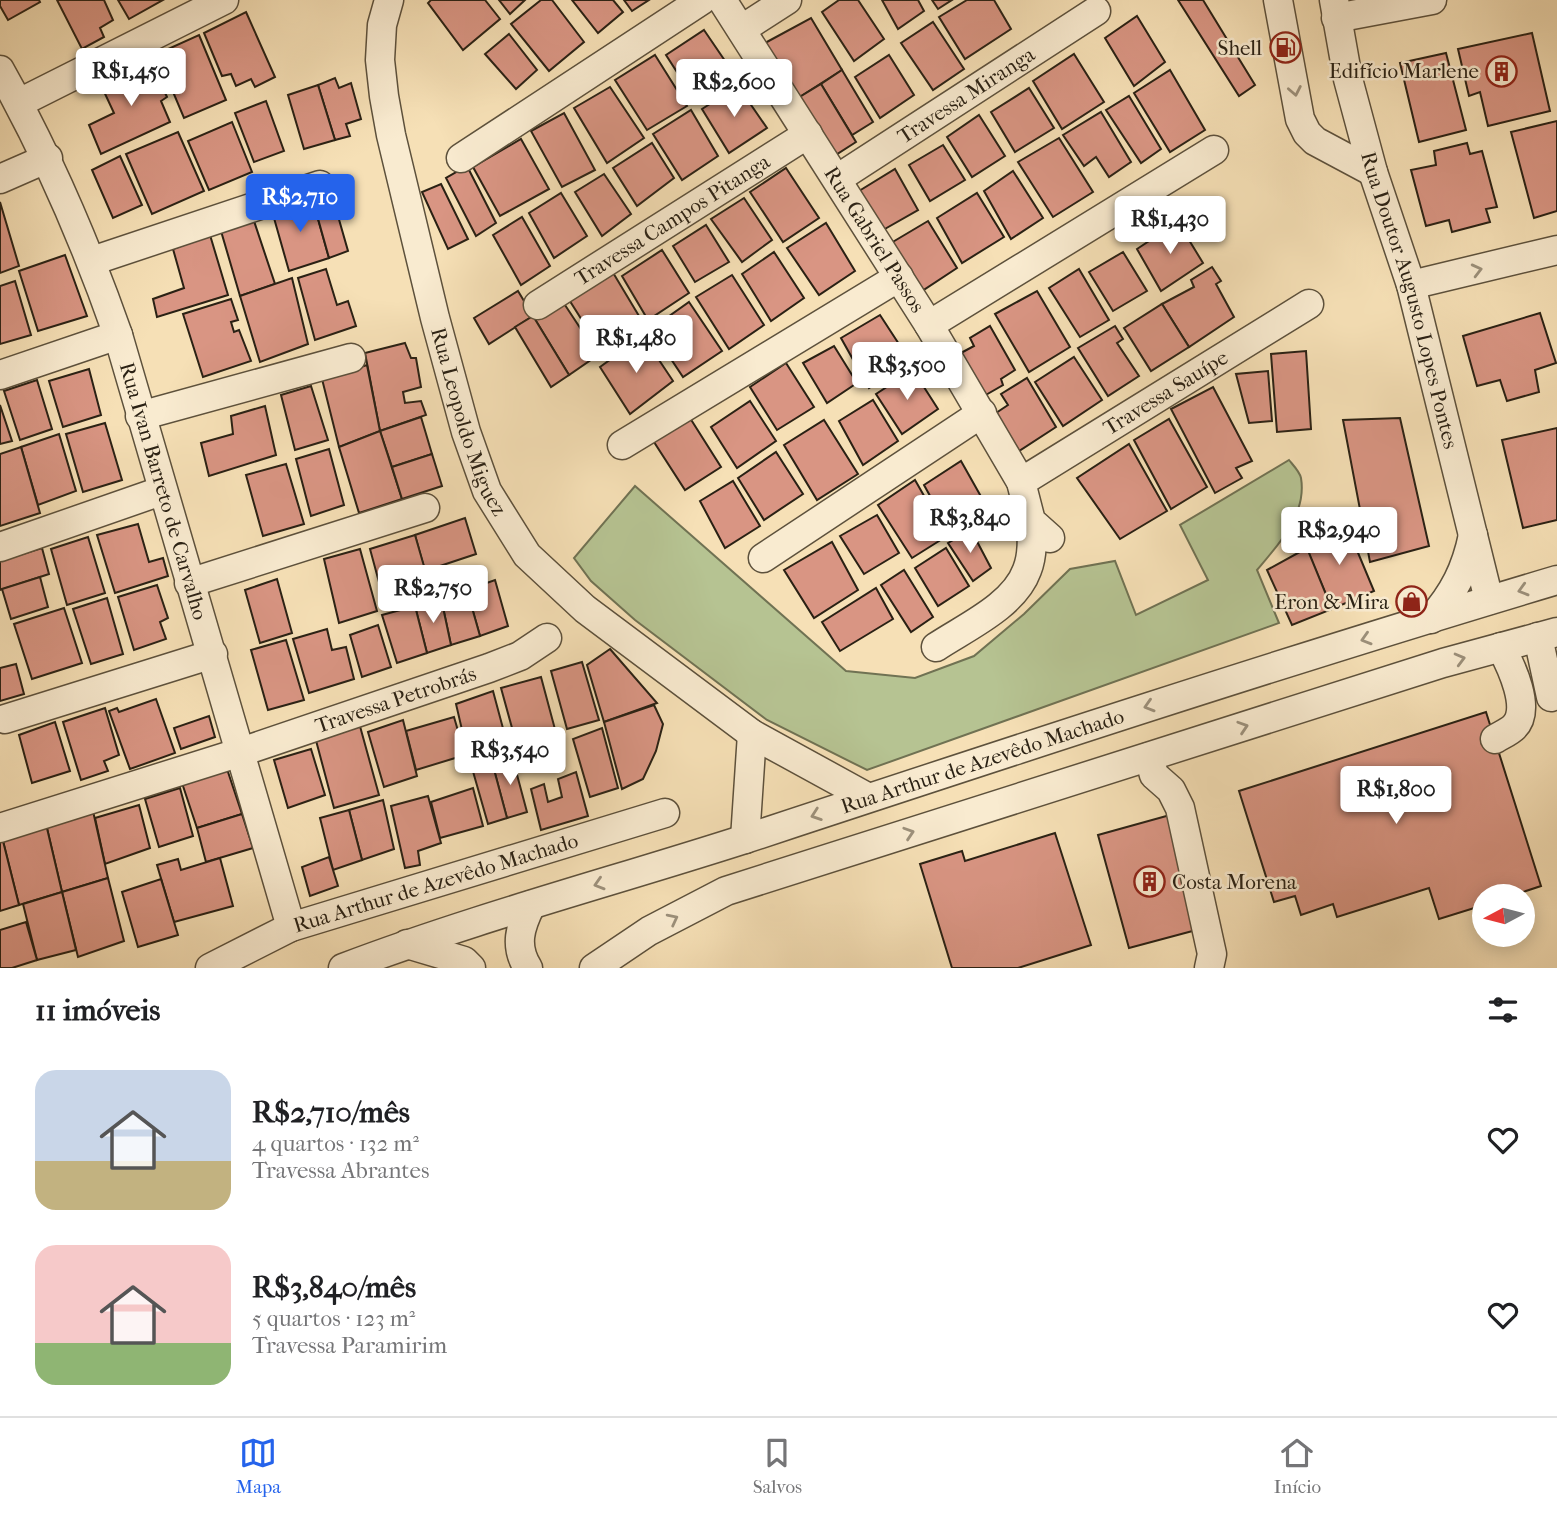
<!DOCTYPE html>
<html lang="pt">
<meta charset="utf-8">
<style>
body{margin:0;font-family:"IM FELL French Canon",serif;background:#f2f2f2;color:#202124;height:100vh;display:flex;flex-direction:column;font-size:26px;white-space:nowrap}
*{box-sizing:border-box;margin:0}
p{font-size:23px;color:#757577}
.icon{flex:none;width:38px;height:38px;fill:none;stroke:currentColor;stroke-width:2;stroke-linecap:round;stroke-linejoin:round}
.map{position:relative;height:968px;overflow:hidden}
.drawer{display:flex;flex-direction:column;background:#fff;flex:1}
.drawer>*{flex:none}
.needle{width:46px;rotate:263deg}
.controls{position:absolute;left:1472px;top:884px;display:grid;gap:14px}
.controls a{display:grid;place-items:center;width:63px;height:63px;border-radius:50%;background:#fff;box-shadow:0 4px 18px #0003;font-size:35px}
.price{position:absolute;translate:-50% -60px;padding:0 16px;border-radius:7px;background:#fff;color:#222;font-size:23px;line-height:46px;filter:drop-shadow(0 2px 4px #0008)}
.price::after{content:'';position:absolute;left:50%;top:42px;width:21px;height:16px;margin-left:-10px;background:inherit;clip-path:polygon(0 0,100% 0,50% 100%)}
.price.on{background:#2563eb;color:#fff}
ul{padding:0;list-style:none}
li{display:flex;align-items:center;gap:21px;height:175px;padding:0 35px}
li span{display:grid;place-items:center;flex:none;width:196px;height:140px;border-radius:21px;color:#555}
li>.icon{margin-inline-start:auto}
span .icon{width:84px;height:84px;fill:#fffc;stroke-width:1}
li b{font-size:30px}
h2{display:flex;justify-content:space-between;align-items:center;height:84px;padding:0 35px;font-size:30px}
.dock{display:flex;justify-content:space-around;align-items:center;height:98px;border-top:2px solid #e0e0e0;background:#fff;font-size:19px;color:#757577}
.dock a{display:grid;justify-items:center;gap:4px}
.dock .on{color:#2563eb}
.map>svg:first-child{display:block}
</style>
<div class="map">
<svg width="1557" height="968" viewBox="0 0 1557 968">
<rect width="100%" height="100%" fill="#f6e0b6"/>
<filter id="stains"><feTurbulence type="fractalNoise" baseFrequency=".00286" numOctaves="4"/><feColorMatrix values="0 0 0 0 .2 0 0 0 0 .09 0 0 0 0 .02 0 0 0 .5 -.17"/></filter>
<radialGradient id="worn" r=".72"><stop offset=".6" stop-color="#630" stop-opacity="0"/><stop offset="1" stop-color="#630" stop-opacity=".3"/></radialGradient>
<path fill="#b6c392" stroke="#707253" stroke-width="2" d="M1289 460C1293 465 1300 472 1301 478 1307 514 1279 544 1257 570L1279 623 867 770 767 720 635 620 591 581 574 558 635 486 846 671 915 678 974 656 1024 614 1070 569 1115 561 1136 615 1208 580 1180 525Z"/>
<g fill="#d99583" stroke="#2a2114" stroke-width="2">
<polygon points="0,0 39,0 40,2 8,20 0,6"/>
<polygon points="57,0 104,0 113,20 100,28 104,37 82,49"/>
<polygon points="118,0 163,0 129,19"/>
<polygon points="431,0 485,0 500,19 463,50 428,3"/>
<polygon points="499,0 525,0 510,14"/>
<polygon points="541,0 552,0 584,42 549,71 511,24"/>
<polygon points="572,0 613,0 623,12 598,33"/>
<polygon points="624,0 649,0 632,11"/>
<polygon points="839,0 858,0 884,39 854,61 822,12"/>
<polygon points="882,0 918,0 924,11 898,29"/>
<polygon points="932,0 952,0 938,9"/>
<polygon points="967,0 994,0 1011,29 965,59 939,17"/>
<polygon points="1178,0 1203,0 1255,85 1239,96"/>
<polygon points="246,12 275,77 255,87 251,79 236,86 231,74 222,76 204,33"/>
<polygon points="1137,16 1165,62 1134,86 1105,38"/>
<polygon points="811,18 842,70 798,98 765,43"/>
<polygon points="933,22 964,69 933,90 901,43"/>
<polygon points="704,30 736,77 697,103 666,55"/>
<polygon points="1532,33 1550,111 1488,126 1480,92 1469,96 1458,49"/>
<polygon points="509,34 537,70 516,89 485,54"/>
<polygon points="199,35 226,100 184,118 157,54"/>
<polygon points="1446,53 1466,130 1419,142 1400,63"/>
<polygon points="1074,54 1104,102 1062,129 1033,81"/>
<polygon points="655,55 687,106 647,130 615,80"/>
<polygon points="889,55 914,95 880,118 855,77"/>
<polygon points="150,61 167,97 161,101 170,122 101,154 89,125 114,113 100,83"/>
<polygon points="842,70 873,122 852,135 821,84"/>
<polygon points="1170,70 1205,130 1170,152 1134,93"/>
<polygon points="335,78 339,88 351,83 361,119 346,124 350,136 335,140 318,85"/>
<polygon points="821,84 856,142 834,156 798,98"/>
<polygon points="318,85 335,140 304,149 288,95"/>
<polygon points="738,86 767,128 729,153 702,109"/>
<polygon points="610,87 644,138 607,163 574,108"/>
<polygon points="1029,88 1054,128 1015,152 991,112"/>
<polygon points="1129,96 1161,149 1141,163 1106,110"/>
<polygon points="266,101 284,151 254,162 235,113"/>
<polygon points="691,110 718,156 682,180 653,134"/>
<polygon points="1101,112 1131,162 1109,177 1096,157 1084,166 1063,135"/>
<polygon points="564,113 595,170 562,187 531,131"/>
<polygon points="979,115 1005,156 972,177 947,137"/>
<polygon points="1557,121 1557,211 1534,218 1511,132"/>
<polygon points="232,122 252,172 209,190 188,141"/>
<polygon points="178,132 204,191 152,214 126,154"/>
<polygon points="1059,138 1093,192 1053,217 1018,162"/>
<polygon points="521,139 549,189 500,216 473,167"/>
<polygon points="652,143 674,178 637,206 613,168"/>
<polygon points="1467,143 1470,154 1482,151 1497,207 1486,209 1490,222 1452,232 1449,220 1426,226 1411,170 1436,165 1434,151"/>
<polygon points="943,145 965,180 930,201 909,165"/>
<polygon points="120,156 142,205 113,218 92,170"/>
<polygon points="467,166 496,223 476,236 446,178"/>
<polygon points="786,168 819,218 783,242 750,192"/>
<polygon points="895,169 918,210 883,230 859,191"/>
<polygon points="1013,171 1043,218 1011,239 984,191"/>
<polygon points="604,174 631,214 602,236 575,192"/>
<polygon points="441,184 468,239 448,249 422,192"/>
<polygon points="561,193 587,236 554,258 529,213"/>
<polygon points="977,193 1004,237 962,263 937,218"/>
<polygon points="312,198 329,258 289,271 272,211"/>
<polygon points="744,198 772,240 742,262 711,219"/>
<polygon points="0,202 19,266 0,273"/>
<polygon points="336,209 348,251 329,258 317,215"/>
<polygon points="522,217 550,266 521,285 493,235"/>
<polygon points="253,218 275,284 240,296 221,231"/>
<polygon points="928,221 957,268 922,291 891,243"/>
<polygon points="1178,222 1203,263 1161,291 1137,249"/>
<polygon points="826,223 855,271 819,295 787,248"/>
<polygon points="706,225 729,262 695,282 673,246"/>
<polygon points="210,235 228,295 157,317 153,299 184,288 173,249"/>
<polygon points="662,250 689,293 648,320 622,276"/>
<polygon points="774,252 804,298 771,321 742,274"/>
<polygon points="1123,252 1147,291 1113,311 1089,272"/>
<polygon points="65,255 87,316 38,331 19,271"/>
<polygon points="1212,267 1221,281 1216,284 1234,317 1189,347 1162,304 1194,287 1191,280"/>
<polygon points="326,269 337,305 348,301 356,326 315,340 298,278"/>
<polygon points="1079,269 1109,320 1080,337 1049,288"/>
<polygon points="612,271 645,326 604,355 568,298"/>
<polygon points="732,275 764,325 729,349 696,297"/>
<polygon points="292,278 308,344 260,362 240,296"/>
<polygon points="15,281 31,335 0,344 0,286"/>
<polygon points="518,291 533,316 489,344 474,318"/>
<polygon points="1037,291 1070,347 1029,372 995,314"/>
<polygon points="231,299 238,320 231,322 234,332 239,330 251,361 203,377 183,314"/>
<polygon points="561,299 598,355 569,375 533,316"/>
<polygon points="689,302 722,351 683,377 651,329"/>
<polygon points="1162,304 1189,347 1151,371 1124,328"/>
<polygon points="1540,313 1556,363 1535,370 1539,392 1507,401 1500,380 1477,386 1463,336"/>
<polygon points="880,315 910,361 869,388 841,338"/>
<polygon points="533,316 569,375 551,387 515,327"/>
<polygon points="990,326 1015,370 1001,379 1003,385 984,396 959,354 974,346 970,338"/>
<polygon points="1115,326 1123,339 1117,343 1139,376 1108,396 1078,348"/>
<polygon points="643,336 673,381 630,414 600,367"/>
<polygon points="405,343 411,358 416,358 421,387 403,392 405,403 421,401 426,415 380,431 365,353"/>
<polygon points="834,346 857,383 827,403 803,363"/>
<polygon points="1306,351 1311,429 1277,432 1271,354"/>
<polygon points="1074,357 1102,400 1063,426 1035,382"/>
<polygon points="786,363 814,407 777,430 750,387"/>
<polygon points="367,365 380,431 339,447 322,379"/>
<polygon points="89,369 101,415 63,427 49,381"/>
<polygon points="913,370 938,409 902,434 876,394"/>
<polygon points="1268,371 1272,421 1249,423 1236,374"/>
<polygon points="1027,378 1056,427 1019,451 996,413 1008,405 1001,394"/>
<polygon points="37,380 52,429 20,440 4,391"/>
<polygon points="311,386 328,440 295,450 281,395"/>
<polygon points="1213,387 1252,461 1236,468 1242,478 1215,493 1171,409"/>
<polygon points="873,400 898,441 863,465 839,421"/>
<polygon points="750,401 776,441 737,468 711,427"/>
<polygon points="0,405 12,441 0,444"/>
<polygon points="265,406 276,455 209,476 201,443 233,434 231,416"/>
<polygon points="421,417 432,454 392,467 380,431"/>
<polygon points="690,418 721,467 685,490 654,442"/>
<polygon points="1400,418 1429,546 1370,562 1343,420"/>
<polygon points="1169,419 1207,487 1171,509 1134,440"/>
<polygon points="824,420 858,474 817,500 784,445"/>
<polygon points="105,423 122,480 83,492 66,434"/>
<polygon points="1557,428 1557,520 1523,528 1502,440"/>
<polygon points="380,431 402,499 359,513 339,447"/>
<polygon points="59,434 76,491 38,505 21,447"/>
<polygon points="1129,444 1167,511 1120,539 1077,478"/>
<polygon points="21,447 40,513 0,526 0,454"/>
<polygon points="329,449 344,505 311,516 296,459"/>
<polygon points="776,452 803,494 764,520 738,478"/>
<polygon points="432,454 442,486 402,499 392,467"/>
<polygon points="961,461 988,509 950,532 924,485"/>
<polygon points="286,464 304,524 263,536 246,475"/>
<polygon points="915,480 947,536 912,558 878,505"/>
<polygon points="733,481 760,526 725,548 700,501"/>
<polygon points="877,515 899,553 864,574 840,536"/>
<polygon points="465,518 476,554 425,571 415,535"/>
<polygon points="138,524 149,562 163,558 168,576 115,593 97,535"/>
<polygon points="1346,524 1374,591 1332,609 1305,545"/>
<polygon points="971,530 991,568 973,581 948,543"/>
<polygon points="415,535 432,594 386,608 370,549"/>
<polygon points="88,537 105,593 67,605 51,549"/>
<polygon points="832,542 858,590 814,618 784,570"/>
<polygon points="42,548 49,574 0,590 0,561"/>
<polygon points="946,548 969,586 938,606 915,568"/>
<polygon points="1307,548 1332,609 1292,625 1267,570"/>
<polygon points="360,549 377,611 339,623 324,559"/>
<polygon points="904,570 933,617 911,632 881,585"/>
<polygon points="40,577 48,607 11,619 2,589"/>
<polygon points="277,579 292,633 260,643 245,590"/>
<polygon points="495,580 508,626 480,636 467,590"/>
<polygon points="157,585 168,618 160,622 166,639 134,650 118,597"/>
<polygon points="876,588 893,619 840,651 822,622"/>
<polygon points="467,590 480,636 451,645 441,598"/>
<polygon points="107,598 123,654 91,664 73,609"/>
<polygon points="441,598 451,645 427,653 415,606"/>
<polygon points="415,606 427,653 397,663 382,615"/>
<polygon points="64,608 82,663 32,679 14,624"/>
<polygon points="378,625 391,667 362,677 350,635"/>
<polygon points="327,629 332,650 346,647 354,679 309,693 293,639"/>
<polygon points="286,640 304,700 268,710 251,650"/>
<polygon points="610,649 657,703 604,722 587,665"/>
<polygon points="582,662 599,720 567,729 551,671"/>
<polygon points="16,664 24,694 0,701 0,668"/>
<polygon points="541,677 556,733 517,746 501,688"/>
<polygon points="493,691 508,747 469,760 456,704"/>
<polygon points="156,699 175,753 130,769 109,711 117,708 119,712"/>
<polygon points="654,705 663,724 656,751 643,779 622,789 604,722"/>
<polygon points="105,708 119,755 104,761 108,771 81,780 63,722"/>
<polygon points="1486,712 1541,886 1511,896 1484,896 1484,905 1439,919 1429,888 1337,917 1333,904 1301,915 1295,896 1274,902 1239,791"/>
<polygon points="209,716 215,737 181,749 174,728"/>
<polygon points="454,717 465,755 416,770 406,731"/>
<polygon points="358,719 379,795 334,808 314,733"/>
<polygon points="403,720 417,776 384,787 368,732"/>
<polygon points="55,722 70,771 32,783 19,735"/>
<polygon points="602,728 618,788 590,797 573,739"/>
<polygon points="311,749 325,795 288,808 274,760"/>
<polygon points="512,756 527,812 507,818 492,762"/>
<polygon points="492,762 507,818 488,824 472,768"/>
<polygon points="227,769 242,814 197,828 182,783"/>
<polygon points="576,772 588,816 541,830 531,789 544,784 548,802 562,797 558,779"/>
<polygon points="180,788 193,836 159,847 145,799"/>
<polygon points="473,788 483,826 440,838 431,802"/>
<polygon points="428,796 441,843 418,851 420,865 405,868 391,806"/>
<polygon points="383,800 394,849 362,860 349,810"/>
<polygon points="139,805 150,848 105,864 95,818"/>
<polygon points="349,810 362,860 333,870 320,818"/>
<polygon points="93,811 108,878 62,892 46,824"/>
<polygon points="242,814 253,848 206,862 197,828"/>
<polygon points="1170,815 1200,929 1129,948 1098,835"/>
<polygon points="46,824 62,892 19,905 2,837"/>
<polygon points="1055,833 1091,945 1018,968 952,968 920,864 962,851 965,861"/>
<polygon points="2,837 19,905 0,911 0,838"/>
<polygon points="329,857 338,886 310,896 302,867"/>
<polygon points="220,858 233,906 174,922 157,865 178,859 181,870"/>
<polygon points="108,878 124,941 78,957 62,892"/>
<polygon points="161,879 178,935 138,947 122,892"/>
<polygon points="62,892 76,950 37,960 23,904"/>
<polygon points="26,922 37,960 12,968 0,968 0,930"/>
</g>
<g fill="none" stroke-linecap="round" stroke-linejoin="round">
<defs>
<g id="minor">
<path id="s1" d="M389 0 382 25 380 60 384 96 391 135 435 318 466 432 487 491 527 555 585 609 752 734 867 797"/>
<path id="s2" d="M722 0 929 325 1021 482 1031 521 1050 538"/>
<polyline points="1278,0 1300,119 1307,133 1315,141 1373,172"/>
<path id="s3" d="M1334 0 1348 79 1373 172 1411 285 1489 600"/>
<polyline points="1336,18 1432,0"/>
<polyline points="742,29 787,0"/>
<path id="s4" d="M0 70C49 157 85 241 118 335L291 927"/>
<polyline points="19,103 224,0"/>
<polyline points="461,158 702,0"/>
<polyline points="0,179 48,158"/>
<path id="s5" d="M837 179 1096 11"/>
<polyline points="92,261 320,185"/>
<polyline points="1411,285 1557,250"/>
<path id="s6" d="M538 305 808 134"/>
<polyline points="929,325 1214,150"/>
<polyline points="0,375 118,335"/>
<polyline points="140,416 351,358"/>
<polyline points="622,445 899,277"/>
<path id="s7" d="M1021 482 1309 304"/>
<polyline points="0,547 161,491"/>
<polyline points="763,558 982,413"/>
<polyline points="189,583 425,508"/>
<path d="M1431 619C1454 593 1466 569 1473 535"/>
<polyline points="1538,637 1551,697 1557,695"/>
<path d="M936 647C966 627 1014 606 1027 570 1033 555 1032 538 1031 521"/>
<polyline points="5,719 213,654"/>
<path d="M1495 739C1501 735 1509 732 1514 727 1532 709 1511 666 1501 647"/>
<polyline points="1149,757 1154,775 1171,790 1180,808 1212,954 1209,968"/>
<path id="s8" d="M0 828 241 752 489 668 520 656 547 638"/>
<polyline points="745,839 752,734"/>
<polyline points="407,944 464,961 471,968"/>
<path id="s9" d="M210 968 291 927 665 813"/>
<path id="s10" d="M343 968C475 918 611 882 745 839 1015 750 1285 661 1557 580"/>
<path d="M528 968C514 946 520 927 531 905"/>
<polyline points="594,968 649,931 726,891 1443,663 1557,632"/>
</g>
</defs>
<use href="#minor" stroke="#5d513c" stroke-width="31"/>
<use href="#minor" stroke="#f9ebd0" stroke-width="28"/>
</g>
<defs><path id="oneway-chevron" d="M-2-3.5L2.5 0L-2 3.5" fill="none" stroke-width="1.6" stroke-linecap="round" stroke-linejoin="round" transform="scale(1.75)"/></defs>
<g stroke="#9c907b">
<use href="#oneway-chevron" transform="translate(1295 91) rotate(79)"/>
<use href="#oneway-chevron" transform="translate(1477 270) rotate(-14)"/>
<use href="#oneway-chevron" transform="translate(1523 590) rotate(164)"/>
<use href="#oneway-chevron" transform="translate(1366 639) rotate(163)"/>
<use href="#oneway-chevron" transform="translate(1460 659) rotate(-15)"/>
<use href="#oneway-chevron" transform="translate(1149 706) rotate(163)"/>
<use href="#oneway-chevron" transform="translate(1243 727) rotate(-18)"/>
<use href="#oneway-chevron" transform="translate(816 815) rotate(161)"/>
<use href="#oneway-chevron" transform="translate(909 833) rotate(-18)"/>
<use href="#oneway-chevron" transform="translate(599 884) rotate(163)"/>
<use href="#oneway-chevron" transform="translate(673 919) rotate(-27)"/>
</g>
<defs>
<symbol id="fuel-ring" viewBox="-11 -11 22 22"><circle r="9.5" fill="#f9ebd0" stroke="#8f2418" stroke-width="1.5"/><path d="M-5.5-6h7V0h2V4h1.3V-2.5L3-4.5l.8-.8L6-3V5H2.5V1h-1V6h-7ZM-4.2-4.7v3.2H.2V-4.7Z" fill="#8f2418"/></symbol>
<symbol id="building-ring" viewBox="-11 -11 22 22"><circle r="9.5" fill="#f9ebd0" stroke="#8f2418" stroke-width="1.5"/><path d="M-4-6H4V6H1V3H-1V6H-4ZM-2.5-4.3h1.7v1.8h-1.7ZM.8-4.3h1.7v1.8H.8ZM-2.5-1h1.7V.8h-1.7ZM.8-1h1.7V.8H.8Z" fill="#8f2418"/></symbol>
<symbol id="shop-ring" viewBox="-11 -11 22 22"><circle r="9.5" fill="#f9ebd0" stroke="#8f2418" stroke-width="1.5"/><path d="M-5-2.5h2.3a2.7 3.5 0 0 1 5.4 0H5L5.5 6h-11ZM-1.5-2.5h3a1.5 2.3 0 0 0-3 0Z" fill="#8f2418"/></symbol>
</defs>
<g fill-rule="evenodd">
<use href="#fuel-ring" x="1268" y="30" width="35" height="35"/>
<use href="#building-ring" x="1484" y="54" width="35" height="35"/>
<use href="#shop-ring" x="1394" y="584" width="35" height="35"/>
<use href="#building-ring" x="1132" y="864" width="35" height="35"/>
</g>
<g text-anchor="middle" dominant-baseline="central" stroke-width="5" stroke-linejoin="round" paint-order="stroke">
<g font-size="21" fill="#2a2114" stroke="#f9ebd0" text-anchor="end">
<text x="1262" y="48">Shell</text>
<text x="1479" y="71">Edifício Marlene</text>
<text x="1389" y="602">Eron &amp; Mira</text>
<text x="1172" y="882" text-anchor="start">Costa Morena</text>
</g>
<g font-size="21" fill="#2a2114" stroke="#f9ebd0">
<text stroke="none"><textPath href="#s5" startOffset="154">Travessa Miranga</textPath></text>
<text stroke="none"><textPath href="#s6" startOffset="159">Travessa Campos Pitanga</textPath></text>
<text stroke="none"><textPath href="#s2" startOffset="284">Rua Gabriel Passos</textPath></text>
<text stroke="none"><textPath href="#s3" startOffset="310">Rua Doutor Augusto Lopes Pontes</textPath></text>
<text stroke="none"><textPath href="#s7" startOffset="170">Travessa Sauípe</textPath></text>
<text stroke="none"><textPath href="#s1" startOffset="434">Rua Leopoldo Miguez</textPath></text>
<text stroke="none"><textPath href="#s4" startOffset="453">Rua Ivan Barreto de Carvalho</textPath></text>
<text stroke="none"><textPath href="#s8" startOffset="416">Travessa Petrobrás</textPath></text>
<text stroke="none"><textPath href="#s10" startOffset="672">Rua Arthur de Azevêdo Machado</textPath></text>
<text stroke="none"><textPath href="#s9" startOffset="242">Rua Arthur de Azevêdo Machado</textPath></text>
</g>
</g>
<rect width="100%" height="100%" filter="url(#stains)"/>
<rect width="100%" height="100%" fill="url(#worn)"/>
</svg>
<div class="controls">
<a><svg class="needle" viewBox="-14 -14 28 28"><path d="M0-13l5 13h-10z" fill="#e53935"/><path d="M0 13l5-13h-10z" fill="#757577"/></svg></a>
</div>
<b class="price" style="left:131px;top:108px">R$1,450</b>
<b class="price" style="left:734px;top:119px">R$2,600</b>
<b class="price on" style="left:300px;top:234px">R$2,710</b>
<b class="price" style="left:1170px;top:256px">R$1,430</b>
<b class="price" style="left:636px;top:375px">R$1,480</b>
<b class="price" style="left:907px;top:402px">R$3,500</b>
<b class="price" style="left:970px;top:555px">R$3,840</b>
<b class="price" style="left:1339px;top:567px">R$2,940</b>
<b class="price" style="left:433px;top:625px">R$2,750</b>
<b class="price" style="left:510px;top:787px">R$3,540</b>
<b class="price" style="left:1396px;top:826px">R$1,800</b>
</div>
<section class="drawer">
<h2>11 imóveis<svg class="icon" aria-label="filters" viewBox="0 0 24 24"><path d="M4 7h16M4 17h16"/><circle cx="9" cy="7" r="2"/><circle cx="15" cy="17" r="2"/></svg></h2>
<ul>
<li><span style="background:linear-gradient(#c9d6e8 65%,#c2b280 0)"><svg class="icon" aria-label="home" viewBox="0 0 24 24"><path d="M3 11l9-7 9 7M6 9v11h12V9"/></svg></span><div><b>R$2,710/mês</b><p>4 quartos · 132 m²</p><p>Travessa Abrantes</p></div><svg class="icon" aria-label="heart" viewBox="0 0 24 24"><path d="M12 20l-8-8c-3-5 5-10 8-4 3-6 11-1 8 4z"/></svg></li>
<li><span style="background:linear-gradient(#f6c9c9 70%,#8fb573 0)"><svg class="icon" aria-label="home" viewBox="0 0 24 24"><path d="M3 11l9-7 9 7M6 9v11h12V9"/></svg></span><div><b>R$3,840/mês</b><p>5 quartos · 123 m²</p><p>Travessa Paramirim</p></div><svg class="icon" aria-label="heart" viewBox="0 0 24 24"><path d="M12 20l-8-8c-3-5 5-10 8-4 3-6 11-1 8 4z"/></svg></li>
</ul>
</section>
<nav class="dock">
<a class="on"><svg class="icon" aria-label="map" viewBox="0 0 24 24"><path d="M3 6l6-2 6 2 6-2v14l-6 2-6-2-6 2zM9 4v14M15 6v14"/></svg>Mapa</a>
<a><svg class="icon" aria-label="saved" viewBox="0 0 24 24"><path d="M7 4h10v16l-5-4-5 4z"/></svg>Salvos</a>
<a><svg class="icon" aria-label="home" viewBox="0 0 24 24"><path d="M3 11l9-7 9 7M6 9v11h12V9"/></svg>Início</a>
</nav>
